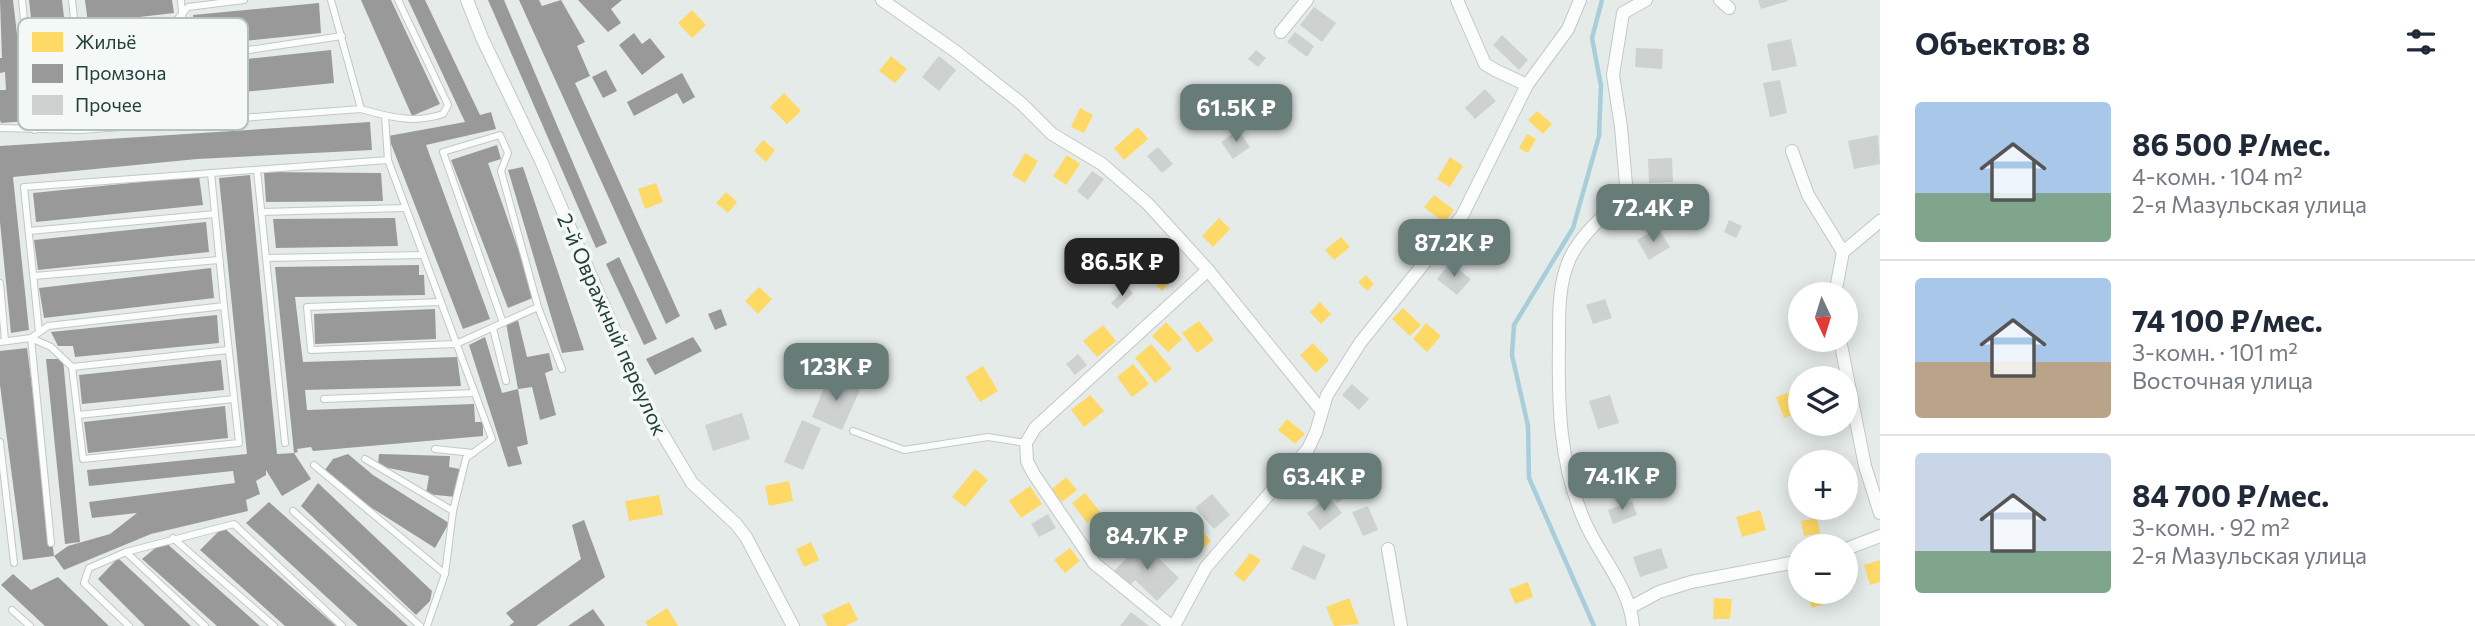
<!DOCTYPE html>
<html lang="ru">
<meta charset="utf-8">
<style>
body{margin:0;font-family:Commissioner,sans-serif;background:#f2f2f3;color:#1f2937;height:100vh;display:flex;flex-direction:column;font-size:26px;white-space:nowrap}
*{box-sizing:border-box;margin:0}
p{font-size:23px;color:#747a83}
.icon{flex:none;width:38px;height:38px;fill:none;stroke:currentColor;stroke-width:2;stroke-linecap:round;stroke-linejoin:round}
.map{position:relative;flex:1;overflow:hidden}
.side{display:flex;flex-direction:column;background:#fff;width:595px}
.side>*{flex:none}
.needle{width:46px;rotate:176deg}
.fabs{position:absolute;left:1788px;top:282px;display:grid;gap:14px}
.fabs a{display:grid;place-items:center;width:70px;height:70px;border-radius:50%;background:#fff;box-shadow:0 4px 18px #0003;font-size:35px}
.price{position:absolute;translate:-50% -60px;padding:0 16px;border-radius:14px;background:#677b77;color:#fff;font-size:23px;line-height:46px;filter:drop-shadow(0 2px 4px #0008)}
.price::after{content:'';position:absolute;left:50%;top:42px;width:21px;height:16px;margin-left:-10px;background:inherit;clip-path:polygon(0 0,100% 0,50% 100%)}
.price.active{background:#222;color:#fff}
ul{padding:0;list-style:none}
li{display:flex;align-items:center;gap:21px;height:175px;padding:0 35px}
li+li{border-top:2px solid #e0e1e3}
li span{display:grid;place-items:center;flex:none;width:196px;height:140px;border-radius:7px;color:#555}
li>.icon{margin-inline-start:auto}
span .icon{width:84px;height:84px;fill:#fffc;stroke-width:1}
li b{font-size:30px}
h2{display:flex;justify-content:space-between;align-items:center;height:84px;padding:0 35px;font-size:30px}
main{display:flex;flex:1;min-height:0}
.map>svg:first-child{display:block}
</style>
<main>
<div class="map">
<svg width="1880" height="626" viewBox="0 0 1880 626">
<rect width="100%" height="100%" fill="#e5ebe9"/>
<g fill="#ffd966">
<polygon points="692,10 706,25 692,38 678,23"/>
<polygon points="891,56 907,69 895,83 879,71"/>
<polygon points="784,93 801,111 787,124 770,107"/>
<polygon points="1080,108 1093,115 1084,133 1071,127"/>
<polygon points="1537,111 1552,124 1543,134 1528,120"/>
<polygon points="1138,127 1148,139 1124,160 1114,148"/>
<polygon points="1527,134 1536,139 1528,153 1519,148"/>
<polygon points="763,140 775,150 766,162 754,151"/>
<polygon points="1025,153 1038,161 1025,183 1012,175"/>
<polygon points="1067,155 1080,164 1066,185 1053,176"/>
<polygon points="1450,157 1463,166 1450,187 1437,179"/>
<polygon points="656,183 663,202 645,209 638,189"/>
<polygon points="726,192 737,202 728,213 716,203"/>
<polygon points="1434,195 1454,210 1444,223 1424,207"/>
<polygon points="1219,218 1230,229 1213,247 1202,236"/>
<polygon points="1341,237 1350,247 1334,260 1325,250"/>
<polygon points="1165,258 1180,272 1162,291 1147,276"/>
<polygon points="1366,275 1374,284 1367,291 1358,282"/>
<polygon points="759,287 772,299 758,314 745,301"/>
<polygon points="1320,302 1331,314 1321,324 1310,312"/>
<polygon points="1403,308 1421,325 1410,336 1392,319"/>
<polygon points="1199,321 1214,340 1197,353 1182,333"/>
<polygon points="1166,322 1182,339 1168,352 1152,336"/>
<polygon points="1426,323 1441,336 1427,352 1413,339"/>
<polygon points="1103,325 1116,341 1097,357 1083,341"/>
<polygon points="1313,343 1329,360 1316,373 1300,355"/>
<polygon points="1151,344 1172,369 1155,383 1135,358"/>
<polygon points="1133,364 1149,384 1132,397 1117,377"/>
<polygon points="983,366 998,391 980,402 965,377"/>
<polygon points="1801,388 1801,412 1784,418 1776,397"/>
<polygon points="1090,395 1104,411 1084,427 1071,410"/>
<polygon points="1287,419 1305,434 1295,444 1278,430"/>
<polygon points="975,469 988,480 965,507 952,497"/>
<polygon points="1066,477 1077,490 1062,502 1051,490"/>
<polygon points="789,481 793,501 769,506 765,486"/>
<polygon points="1030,486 1042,504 1021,518 1009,501"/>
<polygon points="1085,493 1101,513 1087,523 1072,503"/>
<polygon points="659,495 663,515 629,521 625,501"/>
<polygon points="1760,510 1766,530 1742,537 1736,517"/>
<polygon points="1817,518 1820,533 1804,536 1801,521"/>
<polygon points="1196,525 1211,541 1194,557 1179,541"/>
<polygon points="811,542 819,560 804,567 796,549"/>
<polygon points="1070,548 1080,561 1065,573 1054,560"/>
<polygon points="1250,553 1261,560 1244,582 1234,574"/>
<polygon points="1880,560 1880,582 1870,585 1864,565"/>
<polygon points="1528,582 1533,597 1515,604 1509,589"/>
<polygon points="1807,592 1830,592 1833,601 1812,608"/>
<polygon points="1349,598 1359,624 1334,626 1326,607"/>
<polygon points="1714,598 1732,599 1730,619 1713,619"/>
<polygon points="849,602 858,620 845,626 827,626 822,615"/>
<polygon points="667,608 678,626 648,626 645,622"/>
</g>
<g fill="#999">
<polygon points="0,0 13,0 27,121 1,123 0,120 0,90 6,90 5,72 0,73 0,58 2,58"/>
<polygon points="29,0 62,0 75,113 42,117"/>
<polygon points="85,0 172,0 174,13 88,23"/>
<polygon points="361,0 391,0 440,104 412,116"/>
<polygon points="408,0 425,0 480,115 491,112 496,129 426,145 490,319 463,329 388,136 465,122"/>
<polygon points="488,0 504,0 607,243 596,248"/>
<polygon points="519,0 539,0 542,6 561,0 585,42 577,46 590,76 575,83 680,316 666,324"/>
<polygon points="578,0 622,0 611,9 621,23 608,32"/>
<polygon points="319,3 321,33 197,46 193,15"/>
<polygon points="634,33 642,44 650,38 665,57 642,75 619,45"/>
<polygon points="331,50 334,83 203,96 199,64"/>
<polygon points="606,70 617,91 603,98 592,77"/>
<polygon points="682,73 695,97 683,104 677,93 634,116 627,102"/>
<polygon points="370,122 372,150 197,159 13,177 29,330 11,333 0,222 0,146"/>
<polygon points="497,145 501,159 488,163 535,297 508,308 451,160"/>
<polygon points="523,167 584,350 562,353 508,170"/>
<polygon points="264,172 381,173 383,201 266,202"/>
<polygon points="250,175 277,454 294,453 311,479 282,496 266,470 266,475 256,481 260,494 246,500 248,511 151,534 64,570 54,556 68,546 110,534 137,513 92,518 89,502 235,483 233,471 89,486 87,470 247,454 219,178"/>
<polygon points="199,176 203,205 36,222 33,193"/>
<polygon points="395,218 398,246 276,248 273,219"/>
<polygon points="206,222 209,252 38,270 34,240"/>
<polygon points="619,257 657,339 644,345 606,264"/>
<polygon points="419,265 419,275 424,275 425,295 295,297 303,362 457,357 461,386 305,390 307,410 474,404 475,422 483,422 483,436 313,451 311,447 297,449 298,452 294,453 275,267"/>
<polygon points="211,268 214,298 44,318 39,288"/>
<polygon points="435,309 436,339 315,344 314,314"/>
<polygon points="721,309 727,325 715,330 708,314"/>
<polygon points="217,315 219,343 75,357 73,346 58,346 51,332"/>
<polygon points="518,320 527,357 549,353 553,370 545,373 556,415 540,420 532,387 518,389 506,323"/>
<polygon points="485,337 502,393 518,389 528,444 517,447 522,464 508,467 469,345"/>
<polygon points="693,337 702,351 655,375 646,359"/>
<polygon points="27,348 54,556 23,560 0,385 0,351"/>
<polygon points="46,359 63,359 80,542 65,544"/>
<polygon points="221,360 224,390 82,404 79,375"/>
<polygon points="225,406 228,438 88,453 84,422"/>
<polygon points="348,454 373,475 449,523 435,548 361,501 324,471 333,459"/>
<polygon points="379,454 450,456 449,467 460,469 456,497 426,494 429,476 378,466"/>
<polygon points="318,483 432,591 430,601 416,615 301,506"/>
<polygon points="269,502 408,626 358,626 246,523"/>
<polygon points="584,520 605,577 536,626 509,626 514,622 506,613 581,559 572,525"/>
<polygon points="223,527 336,626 285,626 200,550"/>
<polygon points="164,541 260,626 217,626 142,559"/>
<polygon points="118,558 191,626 145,626 98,579"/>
<polygon points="13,574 31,590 58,577 109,626 45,626 1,585"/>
<polygon points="593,609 605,626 568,626"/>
</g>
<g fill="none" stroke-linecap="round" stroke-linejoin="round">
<polyline stroke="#a7ced9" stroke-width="4.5" points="1594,626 1529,478 1528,426 1512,355 1514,325 1573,228 1599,136 1601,86 1592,38 1602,0"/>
</g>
<g fill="#cdd2d0">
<polygon points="1758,0 1788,0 1788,1 1761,9"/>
<polygon points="1314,7 1336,23 1322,42 1300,25"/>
<polygon points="1295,32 1314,46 1307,57 1287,42"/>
<polygon points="1502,35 1528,60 1519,70 1493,45"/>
<polygon points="1791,39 1797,66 1772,71 1767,44"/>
<polygon points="1636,48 1663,49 1662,69 1635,67"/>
<polygon points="1256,50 1266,58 1258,67 1248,59"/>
<polygon points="939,56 956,70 939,91 922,77"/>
<polygon points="1780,80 1787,113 1770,117 1763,83"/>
<polygon points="1485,89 1496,101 1475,119 1465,108"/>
<polygon points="1238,130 1250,147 1233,159 1221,142"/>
<polygon points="1878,135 1880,164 1854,169 1848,141"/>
<polygon points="1158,147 1173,164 1162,173 1147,156"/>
<polygon points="1672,158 1673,182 1649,183 1648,159"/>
<polygon points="1092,171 1104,179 1088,200 1077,191"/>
<polygon points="1729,220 1742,226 1736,238 1724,232"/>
<polygon points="1658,228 1670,247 1649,260 1637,240"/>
<polygon points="1450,263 1471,279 1457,295 1437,279"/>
<polygon points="1127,287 1133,293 1117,309 1111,303"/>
<polygon points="1605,299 1612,318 1593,324 1586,305"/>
<polygon points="1078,354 1087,365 1075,375 1066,364"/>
<polygon points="829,376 860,390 842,430 812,417"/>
<polygon points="1352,384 1369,399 1359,410 1342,395"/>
<polygon points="1610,395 1619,423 1598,429 1589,401"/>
<polygon points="742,413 750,439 713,451 705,425"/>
<polygon points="802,420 821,428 803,470 784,462"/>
<polygon points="1335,484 1345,498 1337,503 1327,490"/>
<polygon points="1212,494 1230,515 1214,529 1195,508"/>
<polygon points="1329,496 1342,513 1320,530 1307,513"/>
<polygon points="1632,501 1637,515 1613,524 1608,510"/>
<polygon points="1368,506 1378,530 1363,536 1352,512"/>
<polygon points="1048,514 1056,528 1039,537 1031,524"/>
<polygon points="1142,542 1179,578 1157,601 1135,580 1130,585 1114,571"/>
<polygon points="1303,545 1326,555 1315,580 1291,569"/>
<polygon points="1661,548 1668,568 1640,577 1633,557"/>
<polygon points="1131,612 1149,626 1120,626"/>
</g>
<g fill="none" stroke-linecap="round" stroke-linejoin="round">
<defs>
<g id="lane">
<polyline points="22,0 35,130"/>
<polyline points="181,0 186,66 194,121"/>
<polyline points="331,0 361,109"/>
<polyline points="77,44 98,33 175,22 188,7 244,0"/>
<polyline points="81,84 176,74 195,58 342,36"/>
<polyline points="385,116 388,160"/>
<path d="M0 128 81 130 361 109C390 117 414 124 443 114L448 105 398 0"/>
<polyline points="71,129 84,108 72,0"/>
<polyline points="257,170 285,443"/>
<polyline points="261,212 405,208"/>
<polyline points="29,231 215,214"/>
<polyline points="266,258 423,255"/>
<polyline points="34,276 219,260"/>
<polyline points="0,283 5,341"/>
<polyline points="441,302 307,307 311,350 456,344 538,307 562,369"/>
<polyline points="503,323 443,152 500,135 508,153 501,171 538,307"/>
<polyline points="493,328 506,381"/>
<polyline points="39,332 24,187 388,160 492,439 466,458 453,511 445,574 427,626"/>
<polyline points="0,342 31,338 48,326 224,306 211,173"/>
<polyline points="72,367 228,350"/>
<polyline points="324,399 474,393"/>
<polyline points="78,415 234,399"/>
<polyline points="853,431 904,450 988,437 1026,443"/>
<polyline points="0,442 14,563"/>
<polyline points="435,449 473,453"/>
<polyline points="365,459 453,511"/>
<polyline points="314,465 445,574"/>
<polyline points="293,511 420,626"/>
<polyline points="173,538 274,626"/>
<polyline points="51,543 31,338 51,347 72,367 83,459 239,443 224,306"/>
<polyline points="126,552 205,626"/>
<polyline points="12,610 30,626"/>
<polyline points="129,626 84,583 89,568 126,552 234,524 342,626"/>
</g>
<g id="street">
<polyline points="467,0 482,38 542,163 650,413 692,483 736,524 746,537 793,626"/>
<polyline points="882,0 955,51 1022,104 1052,134 1102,164 1148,204 1208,270 1321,410"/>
<polyline points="1457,0 1485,64 1495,70 1527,85"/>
<polyline points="1720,0 1729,8"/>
<polyline points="1281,32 1307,0"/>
<polyline points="1792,151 1808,195 1843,252"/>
<polyline points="1835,294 1843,252 1880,221"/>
<polyline points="1840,340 1865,466 1880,513"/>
<polyline points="1388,549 1401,626"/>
<polyline points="1846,549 1880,536"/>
<polyline points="1631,607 1659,592 1691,582 1801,561"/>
<polyline points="1171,626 1094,563 1033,473 1027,461 1026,443 1035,428 1208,270"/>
<polyline points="1174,626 1206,567 1308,449 1316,432 1327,395 1360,343 1462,216 1527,85 1568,29 1580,0"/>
<path d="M1633 626C1630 587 1599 556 1584 520 1559 463 1558 404 1559 342 1559 315 1558 284 1570 258 1582 233 1606 213 1627 196L1621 127 1613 75 1623 13 1646 0"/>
</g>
</defs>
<use href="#lane" stroke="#c2c8c6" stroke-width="8"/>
<use href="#street" stroke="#c2c8c6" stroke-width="14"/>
<use href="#lane" stroke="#fbfcfc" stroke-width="6"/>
<use href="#street" stroke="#fbfcfc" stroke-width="12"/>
</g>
<g text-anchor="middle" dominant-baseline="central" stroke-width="7" stroke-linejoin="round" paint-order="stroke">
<g font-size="21" fill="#233f39" stroke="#f4f9f7">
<text transform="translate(613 324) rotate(66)">2-й Овражный переулок</text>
</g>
</g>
<rect x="18" y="18" width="230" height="112" rx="10" fill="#f4f9f7" stroke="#b5c1be" stroke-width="2"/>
<rect x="32" y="32" width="31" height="20" fill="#ffd966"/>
<rect x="32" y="64" width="31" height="19" fill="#999"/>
<rect x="32" y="95" width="31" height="20" fill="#cdd2d0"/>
<g font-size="19" fill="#233f39">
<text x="75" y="49">Жильё</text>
<text x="75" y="80">Промзона</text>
<text x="75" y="112">Прочее</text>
</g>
</svg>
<div class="fabs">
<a><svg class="needle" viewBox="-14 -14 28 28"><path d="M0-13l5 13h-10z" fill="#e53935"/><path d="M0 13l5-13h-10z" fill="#747a83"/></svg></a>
<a><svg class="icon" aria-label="layers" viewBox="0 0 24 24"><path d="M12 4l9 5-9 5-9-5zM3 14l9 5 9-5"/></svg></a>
<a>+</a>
<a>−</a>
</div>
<b class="price" style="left:1236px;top:144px">61.5K ₽</b>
<b class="price" style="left:1653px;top:244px">72.4K ₽</b>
<b class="price" style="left:1454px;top:279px">87.2K ₽</b>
<b class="price active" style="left:1122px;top:298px">86.5K ₽</b>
<b class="price" style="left:836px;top:403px">123K ₽</b>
<b class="price" style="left:1622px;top:512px">74.1K ₽</b>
<b class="price" style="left:1324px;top:513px">63.4K ₽</b>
<b class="price" style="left:1147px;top:572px">84.7K ₽</b>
</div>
<section class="side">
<h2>Объектов: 8<svg class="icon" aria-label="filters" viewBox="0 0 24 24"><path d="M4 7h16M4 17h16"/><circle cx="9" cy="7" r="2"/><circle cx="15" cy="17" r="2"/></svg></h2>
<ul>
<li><span style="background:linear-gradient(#a9c7e8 65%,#7fa58c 0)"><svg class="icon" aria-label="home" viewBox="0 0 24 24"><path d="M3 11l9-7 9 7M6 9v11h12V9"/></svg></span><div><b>86 500 ₽/мес.</b><p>4-комн. · 104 m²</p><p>2-я Мазульская улица</p></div></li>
<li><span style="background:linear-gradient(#a9c7e8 60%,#b9a48a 0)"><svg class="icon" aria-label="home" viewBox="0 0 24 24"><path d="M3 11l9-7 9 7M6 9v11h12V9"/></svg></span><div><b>74 100 ₽/мес.</b><p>3-комн. · 101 m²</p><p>Восточная улица</p></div></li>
<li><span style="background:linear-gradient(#c9d6e8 70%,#7fa58c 0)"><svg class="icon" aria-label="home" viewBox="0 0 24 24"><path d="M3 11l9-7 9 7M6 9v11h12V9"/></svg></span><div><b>84 700 ₽/мес.</b><p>3-комн. · 92 m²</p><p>2-я Мазульская улица</p></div></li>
</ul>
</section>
</main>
